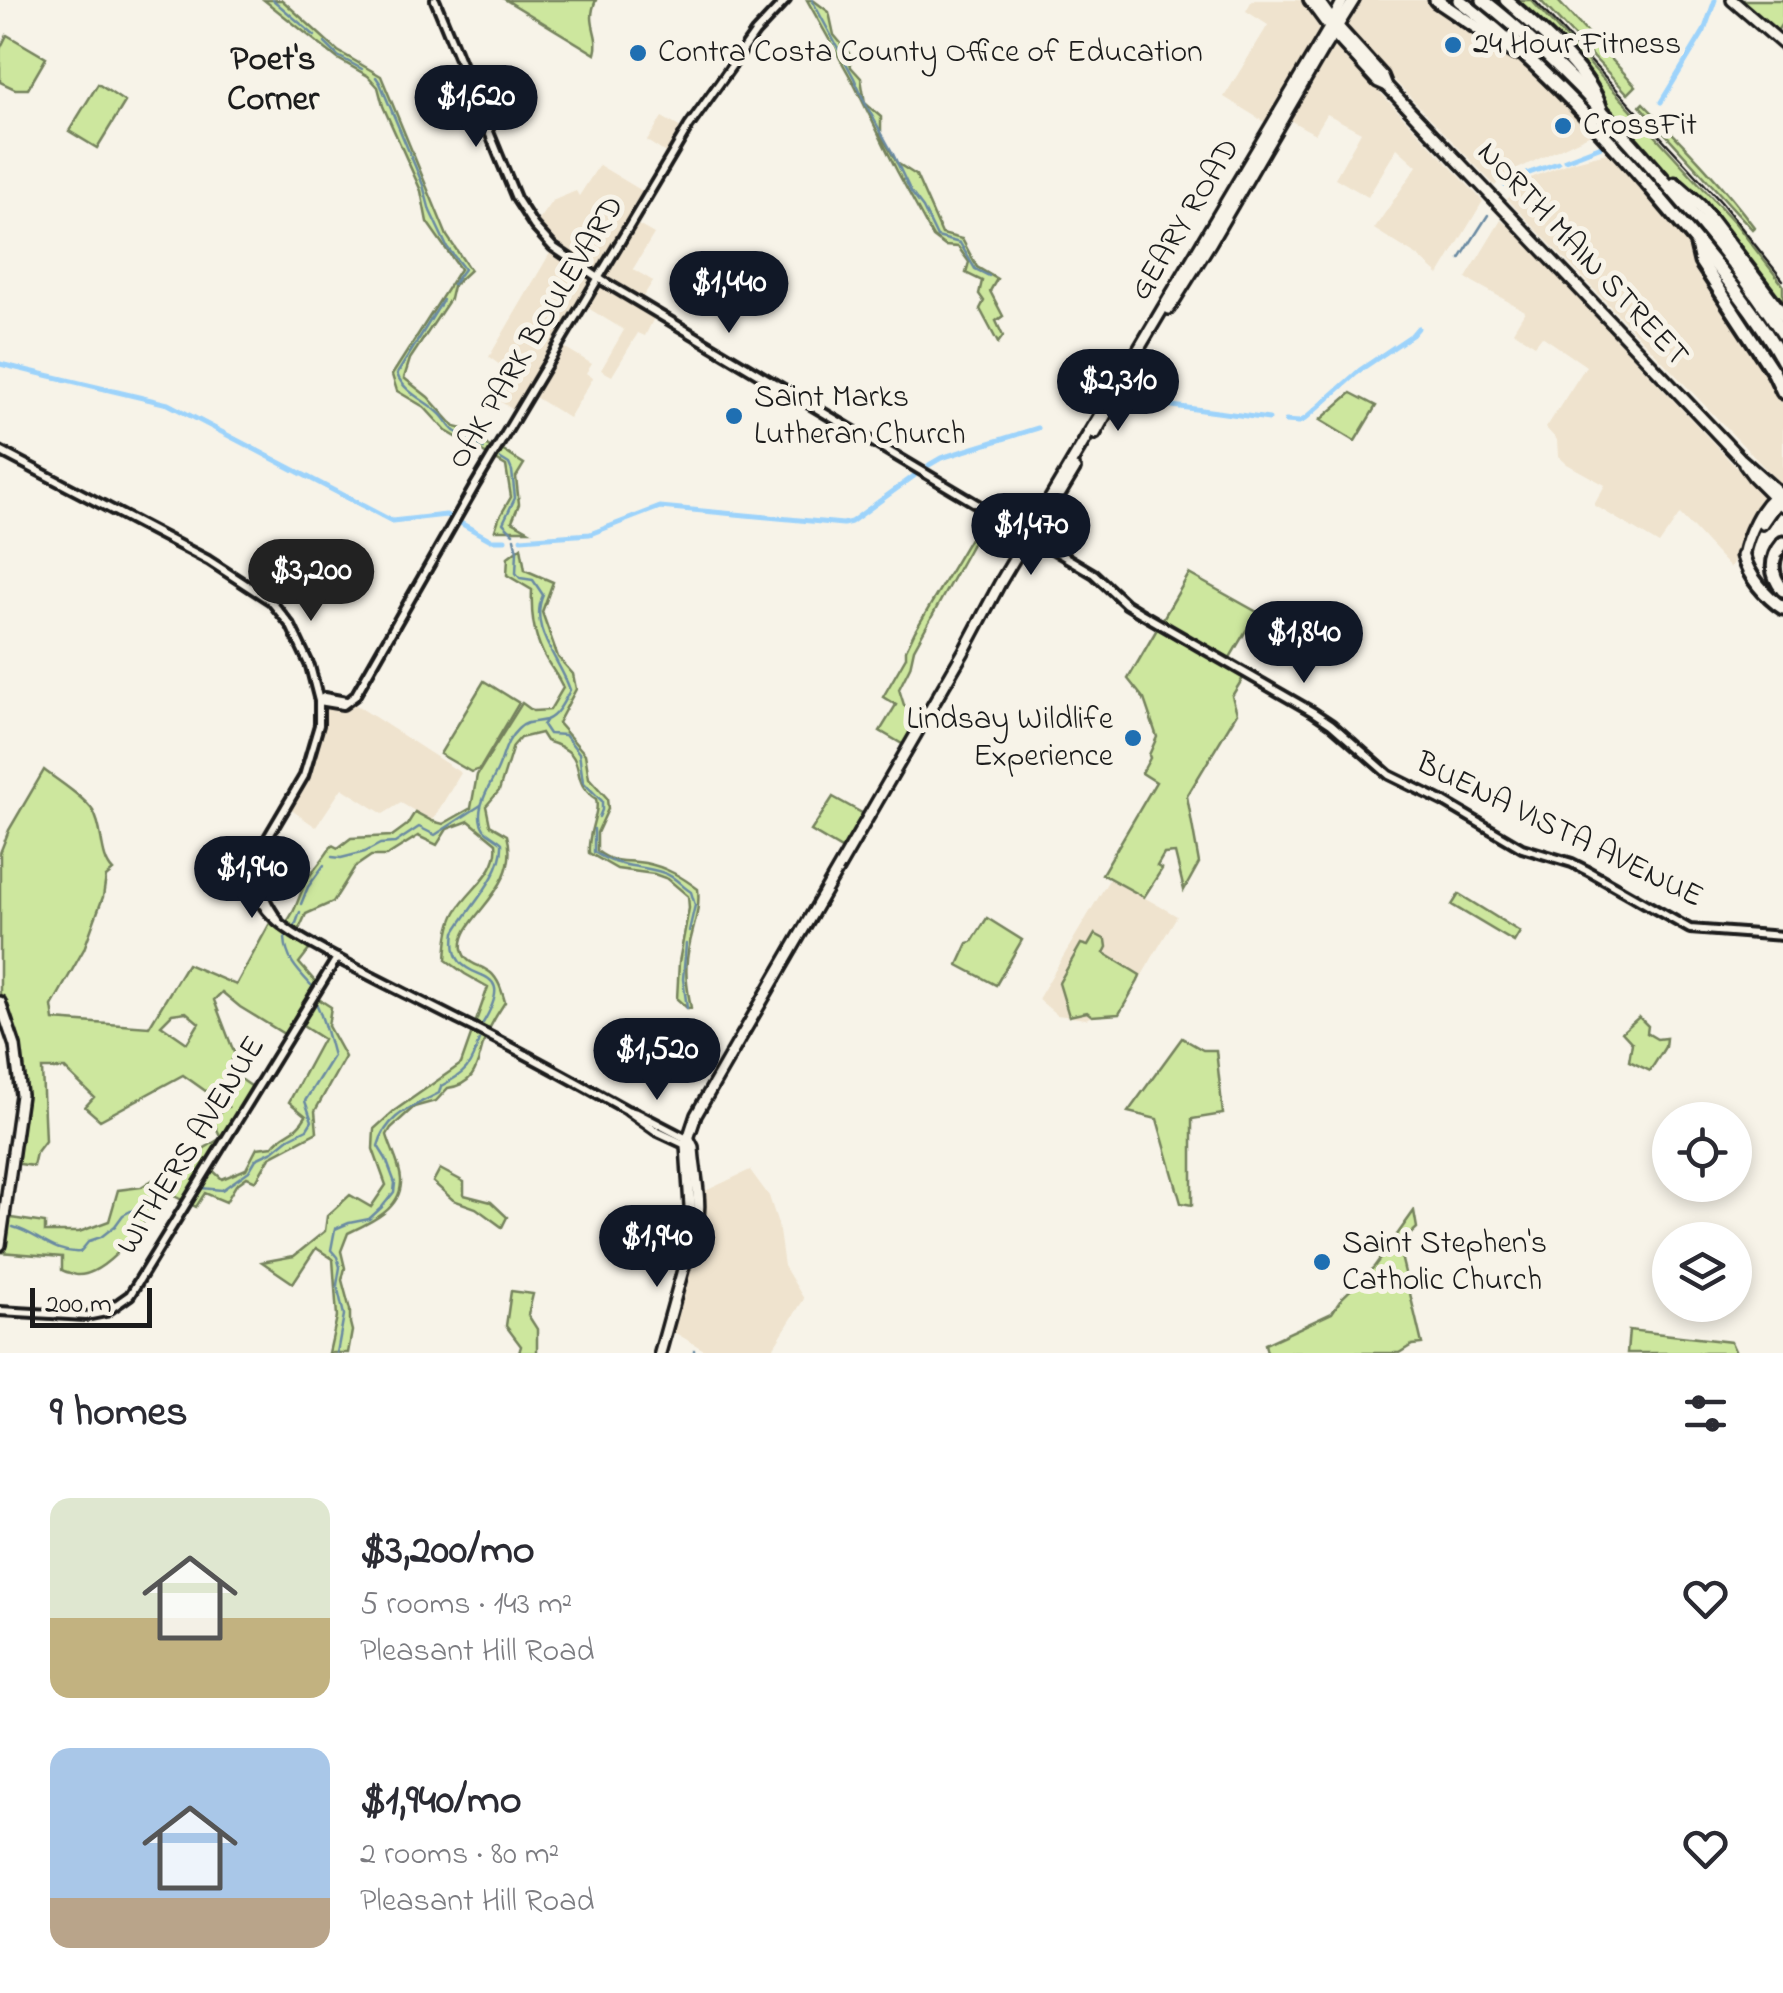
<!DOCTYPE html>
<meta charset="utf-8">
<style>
body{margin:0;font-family:"Indie Flower",sans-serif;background:#f2f2f3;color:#2b2b33;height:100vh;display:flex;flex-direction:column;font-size:38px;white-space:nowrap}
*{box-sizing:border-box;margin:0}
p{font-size:32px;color:#7c7c81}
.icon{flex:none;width:55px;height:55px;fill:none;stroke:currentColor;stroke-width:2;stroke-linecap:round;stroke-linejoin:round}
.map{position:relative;height:1353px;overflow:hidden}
.side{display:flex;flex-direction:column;background:#fff;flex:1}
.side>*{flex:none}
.tools{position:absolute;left:1652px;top:1102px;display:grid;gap:20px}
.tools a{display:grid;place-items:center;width:100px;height:100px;border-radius:50%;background:#fff;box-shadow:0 5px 15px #0003;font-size:50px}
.scale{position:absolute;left:30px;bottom:25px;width:122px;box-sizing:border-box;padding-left:10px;border:5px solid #1c1c1c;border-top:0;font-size:28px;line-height:35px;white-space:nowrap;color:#1c1c1c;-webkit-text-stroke:8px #f7f3e8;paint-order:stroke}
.price{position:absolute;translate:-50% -85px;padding:0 22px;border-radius:35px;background:#111827;color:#fff;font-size:32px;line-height:65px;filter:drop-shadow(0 2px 5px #0008)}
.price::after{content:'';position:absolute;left:50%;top:60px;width:30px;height:22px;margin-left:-15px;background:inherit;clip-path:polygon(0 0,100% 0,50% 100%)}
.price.current{background:#222;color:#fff}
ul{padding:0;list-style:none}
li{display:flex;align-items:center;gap:30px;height:250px;padding:0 50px}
li span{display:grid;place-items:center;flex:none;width:280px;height:200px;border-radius:20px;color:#555}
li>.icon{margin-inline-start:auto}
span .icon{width:120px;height:120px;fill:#fffc;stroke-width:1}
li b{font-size:42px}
h2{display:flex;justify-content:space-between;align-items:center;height:120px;padding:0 50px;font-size:42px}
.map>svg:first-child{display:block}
</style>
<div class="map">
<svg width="1783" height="1353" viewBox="0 0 1783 1353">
<rect width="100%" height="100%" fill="#f7f3e8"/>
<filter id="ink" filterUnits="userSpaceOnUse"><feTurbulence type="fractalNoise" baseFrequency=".01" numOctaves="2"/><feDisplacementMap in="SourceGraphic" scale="20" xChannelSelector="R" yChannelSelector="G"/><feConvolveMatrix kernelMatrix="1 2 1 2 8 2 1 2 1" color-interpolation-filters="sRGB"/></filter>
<g filter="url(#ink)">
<g fill="#efe3ce">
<polygon points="1252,0 1309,0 1329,28 1271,126 1224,97 1268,25 1246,11"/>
<polygon points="1354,0 1436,0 1535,65 1599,130 1503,176 1495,186 1393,79 1383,76 1338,27"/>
<polygon points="1334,34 1378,82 1379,91 1483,201 1439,275 1419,257 1374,229 1417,166 1397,148 1368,197 1335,178 1361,132 1327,114 1315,134 1284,117"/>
<polygon points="662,117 681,128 667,154 647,141"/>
<polygon points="1618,150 1696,241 1783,392 1783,487 1507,199 1523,181 1571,162"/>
<polygon points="599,165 649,195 633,222 654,234 633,269 653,281 639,303 656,314 645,336 638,333 612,376 601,370 624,330 583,305 559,344 592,364 586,373 593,378 569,418 530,394 518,413 492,396 507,370 489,357 553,248 534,226 552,201 576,191 579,196"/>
<polygon points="1501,220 1519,235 1763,496 1764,501 1730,568 1680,514 1659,544 1594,505 1605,485 1567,464 1558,456 1557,440 1546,428 1586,366 1542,336 1535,345 1513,331 1525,311 1466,278"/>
<polygon points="319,701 350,701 461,773 432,821 401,803 383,814 342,788 316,827 287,807 314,748"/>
<polygon points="1110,878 1177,916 1119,1014 1092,1016 1086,1019 1057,1015 1038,999"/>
<polygon points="750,1170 769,1196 778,1224 784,1266 804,1299 770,1353 709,1353 674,1332 666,1330 692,1237 697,1195"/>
</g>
<g fill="#cde79e" stroke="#74825d" stroke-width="2.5" fill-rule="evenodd">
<polygon points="264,0 282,0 338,51 381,76 447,236 470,270 453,286 450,299 410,359 404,378 428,397 455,427 467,430 495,451 497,447 524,464 516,477 519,504 512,521 528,530 495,530 499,518 511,497 506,466 446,431 424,407 397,391 392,375 460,269 427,222 421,191 383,106 378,87 368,76 338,59"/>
<path d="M506 0H596C585 24 601 34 595 54Z"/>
<polygon points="807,0 813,0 829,12 834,35 849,53 851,67 861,78 865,103 881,117 881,134 897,163 916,175 942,234 962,239 977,267 997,279 990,291 1003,316 996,321 1003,336 998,343 980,309 984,301 979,294 982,281 966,273 969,262 958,247 945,246 933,237 897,171 853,82"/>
<polygon points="1518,0 1531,0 1736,224 1783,285 1783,315 1634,147"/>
<polygon points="1540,0 1557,0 1636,86 1628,94"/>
<polygon points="1732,0 1783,0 1783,22 1774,36"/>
<polygon points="7,35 46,58 28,89 15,89 0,82 0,49"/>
<polygon points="98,84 125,102 97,148 69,131"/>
<path d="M1643 103C1682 143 1721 182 1754 227L1752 229 1640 106Z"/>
<polygon points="1351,393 1376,406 1355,441 1320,420"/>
<polygon points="986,511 989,513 914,649 910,667 899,689 904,705 926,717 909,748 880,731 896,705 883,697 906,657 906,650 915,631"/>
<path d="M521 547 525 570 553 582 542 612 558 657 573 674 576 689 558 723 585 754 589 778 607 798 608 809 597 833V851C615 865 624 859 645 863 666 867 682 877 698 889 701 915 689 935 687 960 685 976 688 992 691 1008H687L677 999 679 962 689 908 688 896 668 879 654 874 617 869 589 853C587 832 600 813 596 799 564 778 595 755 546 741L541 733 520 738 513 746 499 791 486 806 490 825 507 835C523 889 457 918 462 949 465 965 480 964 491 973 499 980 502 992 505 1002 499 1011 493 1021 488 1031 476 1057 482 1083 448 1088L436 1101 414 1107 391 1128 387 1135C391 1149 402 1169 401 1183 400 1210 369 1223 348 1233L341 1251 345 1268 342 1280 350 1310V1323L352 1331 348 1353H329L337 1317 333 1259 316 1248 293 1283 262 1262 294 1256 325 1231 327 1216 350 1195 371 1207 386 1185 373 1149 374 1129 394 1111 461 1064 488 987 465 974 446 960C447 944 448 926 456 912 469 889 500 872 496 843L469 821 447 829 437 845 418 836 386 856H371L355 867 333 902 306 914 296 936 313 945 299 963 319 986 314 996 331 1007 328 1026 345 1057 315 1111 317 1132 270 1157 256 1181 247 1177 236 1185 226 1202 205 1193 196 1207 166 1192C149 1215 109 1277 77 1275 76 1275 63 1271 62 1270V1257L0 1252 4 1217 45 1223V1232H79L109 1221 118 1190 141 1187 221 1138 212 1118 228 1107 183 1075 100 1120 85 1107 94 1097 65 1069H42L45 1141 36 1153 33 1166 13 1163 21 1095 15 1046 0 1002V853L9 830 44 770C58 781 84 797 93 811 104 829 99 857 113 871L106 877 103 897 84 949 52 1006 54 1020 149 1027 187 964 236 985 270 923 278 920 284 925C297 911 298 896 307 880 315 867 325 858 332 845L338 848 351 838 392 836 407 825 415 812 432 821 443 824 471 808 477 775 522 703 533 711 550 710 563 688C558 675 549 666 543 653 533 632 531 613 532 590L507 575 508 557ZM222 992 240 1007 289 1037 298 1023 323 1039 289 1102 306 1116C295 1135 284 1131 273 1146L257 1148 246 1169 222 1179 209 1167 257 1090 229 1071 228 1067 235 1055 214 1000ZM186 1012 199 1023 187 1043 161 1025 172 1014Z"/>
<polygon points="1189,574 1257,612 1225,666 1243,678 1232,696 1237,713 1187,796 1199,863 1184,890 1175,853 1164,854 1157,866 1162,869 1144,897 1102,874 1156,782 1142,773 1150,758 1149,755 1157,737 1144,699 1128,679"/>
<polygon points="484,681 519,703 480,769 471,772 440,754"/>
<polygon points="833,797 869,817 848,853 811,831"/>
<polygon points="1459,894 1520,932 1514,942 1452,905"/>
<polygon points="987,918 1022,940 996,985 958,965 968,943 972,942"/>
<polygon points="1095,934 1106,940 1107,947 1104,953 1140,975 1138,981 1119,1014 1092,1016 1087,1012 1069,1016 1059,983 1081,944 1088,946"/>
<polygon points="1639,1017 1648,1026 1647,1033 1657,1039 1666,1038 1665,1047 1650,1071 1629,1061 1632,1043 1622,1032"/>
<polygon points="1182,1038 1203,1050 1216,1050 1223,1114 1192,1119 1192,1205 1181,1203 1157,1119 1128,1112"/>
<polygon points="440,1169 464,1182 464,1195 491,1202 507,1217 502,1227 476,1208 453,1200 433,1182"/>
<polygon points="1414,1211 1417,1228 1401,1243 1401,1256 1422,1344 1412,1345 1399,1353 1267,1353 1265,1344 1332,1313 1342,1298 1374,1267"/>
<polygon points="511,1291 533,1294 528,1315 537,1329 537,1353 519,1353 521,1346 506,1326"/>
<polygon points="1629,1330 1731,1342 1736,1353 1627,1353"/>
</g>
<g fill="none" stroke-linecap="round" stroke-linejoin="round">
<g stroke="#698aa2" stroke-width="2.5">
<polyline points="273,0 315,36"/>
<polyline points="812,0 854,78 865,103 892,152 911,192 923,208 937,237 960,243 975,269 989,276"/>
<polyline points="325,43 338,56 362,69"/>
<polyline points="376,77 380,83 423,185 430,211 447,247 464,269 453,284"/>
<polyline points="1460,259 1488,215"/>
<path d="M443 300 397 374C404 393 425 400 439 413 446 419 449 428 456 432 466 438 475 442 484 449"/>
<polyline points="501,459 509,464 512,471 515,498 503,523 513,533"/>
<polyline points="546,721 543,725 549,734 565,735 579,753 583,782 602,801 602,810 599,817"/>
<path d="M594 829V852C619 869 638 864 664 873 676 877 681 886 691 892L695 905 689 931"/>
<polyline points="332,857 341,858 365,852 380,844 395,843 419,827 435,835 481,805"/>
<polyline points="301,904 308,887 324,865"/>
<polyline points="295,926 300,912"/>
<path d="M285 938C286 959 297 970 311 985"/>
<polyline points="686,944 683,979 687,1008"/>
<path d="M483 1023C525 952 445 996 455 932 470 906 504 873 502 843 497 838 488 834 484 829 472 811 490 786 497 771 504 756 505 741 518 729 527 720 535 723 546 720 558 716 565 699 570 690 560 659 528 629 543 595L533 580 520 578 516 573 517 551 514 538"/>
<path d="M201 1188 222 1190 249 1171 256 1159 273 1151 289 1138 307 1129 312 1121 305 1101 333 1056C328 1038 324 1020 316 1003"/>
<path d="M13 1227C37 1233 53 1254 80 1252L89 1241 101 1237 115 1226 123 1215 148 1202 162 1191 182 1185"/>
<path d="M337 1353 344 1315 337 1285 340 1267 337 1257 331 1250 335 1229 349 1223 369 1219 382 1207 394 1192 395 1183 386 1159 378 1146C387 1114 411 1108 439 1093L441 1086C466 1073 471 1067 479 1040"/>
<polyline points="694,1353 694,1350"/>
</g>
<g stroke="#9dd3fb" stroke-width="5">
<polyline points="1661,102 1704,31 1715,0"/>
<polyline points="1565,160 1599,147 1637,127"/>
<polyline points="1505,185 1512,179 1558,163"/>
<polyline points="0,364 168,404 392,521 446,515 491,540 505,540"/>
<polyline points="1121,402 1128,400 1269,419"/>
<polyline points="1286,421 1299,422 1305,419 1360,370 1412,335 1418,328"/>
<polyline points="929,465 941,458 1038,428"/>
<polyline points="521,539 590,534 660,507 843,524 851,522 914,476"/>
</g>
<defs>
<g id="minor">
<polyline points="435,0 516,198 534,226 553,247 603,281 1094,574 1126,604 1139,612 1313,712 1331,724 1389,775 1444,802 1522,848 1572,863 1588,871 1690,929 1783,936"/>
<polyline points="0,451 208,560 271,601 291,626 310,666 319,701 319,725 304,776 267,839"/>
<polyline points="320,700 324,697 346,701"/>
<polyline points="319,701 343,705 355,696 474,487 689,126 755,33 786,0"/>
<path d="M278 920C256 889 256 875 267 840 251 859 250 890 266 910 282 929 307 942 329 954 371 977 415 998 458 1020 516 1048 571 1079 627 1110L637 1113 687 1139"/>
<polyline points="628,1111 656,1131 686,1145"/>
<polyline points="0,1311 86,1316 106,1312 130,1295 337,958"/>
</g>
<g id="major">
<polyline points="1309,0 1334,34 1378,82 1387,86"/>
<polyline points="1318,0 1333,21 1383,76 1387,86 1403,103 1740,458 1783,496"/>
<polyline points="1732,0 1783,44"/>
<polyline points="1169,309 1211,242 1322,51 1354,0"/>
<polyline points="1095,434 1117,395"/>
<polyline points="1744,464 1753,476 1783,506"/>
<polyline points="1052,507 1075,469"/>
<polyline points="1762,524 1778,501 1779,493"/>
<path d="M1743 556C1747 536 1760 504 1779 493"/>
<polyline points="0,1002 15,1046 21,1095 0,1245"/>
<polyline points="692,1237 686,1145 696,1115 964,651 1000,583 1329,28 1343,0"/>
<path d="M660 1353 692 1237C706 1211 694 1175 693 1147L689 1139"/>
</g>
<g id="highway">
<polyline points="1436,0 1515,53"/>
<path d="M1459 0C1542 63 1612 141 1679 221 1716 265 1755 310 1783 361"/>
<path d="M1483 0C1551 53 1610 118 1666 183 1708 231 1749 280 1783 334"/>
<path d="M1506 0C1538 29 1587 68 1601 109"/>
<polyline points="1675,184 1700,206 1783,315"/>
<polyline points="1697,245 1701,262 1774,373 1783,392"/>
<path d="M1783 543C1770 558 1770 575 1783 590"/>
<path d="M1743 556C1748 576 1766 597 1783 608"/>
</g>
</defs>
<use href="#minor" stroke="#1c1c1c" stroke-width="14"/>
<use href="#major" stroke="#1c1c1c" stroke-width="16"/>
<use href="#highway" stroke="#1c1c1c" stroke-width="19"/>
<use href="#minor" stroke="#f7f3e8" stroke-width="6"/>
<use href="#major" stroke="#f7f3e8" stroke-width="9"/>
<use href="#highway" stroke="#f7f3e8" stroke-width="11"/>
<polyline stroke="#1c1c1c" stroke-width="2.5" points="1534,0 1721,202 1783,280"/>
</g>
</g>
<g fill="#1f6fb2" stroke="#f7f3e8" stroke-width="4">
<circle cx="1453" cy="45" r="10"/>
<circle cx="638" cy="53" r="10"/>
<circle cx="1563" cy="126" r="10"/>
<circle cx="734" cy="416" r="10"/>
<circle cx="1133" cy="738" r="10"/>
<circle cx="1322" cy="1262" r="10"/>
</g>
<g text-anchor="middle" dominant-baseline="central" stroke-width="10" stroke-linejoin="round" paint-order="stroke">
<g font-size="32" fill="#1c1c1c" stroke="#f7f3e8" text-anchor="start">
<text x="1473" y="45">24 Hour Fitness</text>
<text x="658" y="53">Contra Costa County Office of Education</text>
<text x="1583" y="126">CrossFit</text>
<text x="754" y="398">Saint Marks<tspan x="754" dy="37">Lutheran Church</tspan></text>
<text x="1113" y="720" text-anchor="end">Lindsay Wildlife<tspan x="1113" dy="37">Experience</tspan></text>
<text x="1342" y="1244">Saint Stephen's<tspan x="1342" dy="37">Catholic Church</tspan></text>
</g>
<g font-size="32" fill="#1c1c1c" stroke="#f7f3e8">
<text transform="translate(1186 220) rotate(-59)">GEARY ROAD</text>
<text transform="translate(1582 255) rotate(47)">NORTH MAIN STREET</text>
<text transform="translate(537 333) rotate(-59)">OAK PARK BOULEVARD</text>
<text transform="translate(1559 831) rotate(26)">BUENA VISTA AVENUE</text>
<text transform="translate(192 1146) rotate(-58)">WITHERS AVENUE</text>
</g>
<g font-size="35" font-weight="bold" fill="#1c1c1c" stroke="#f7f3e8">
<text x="273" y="60">Poet's<tspan x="273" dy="40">Corner</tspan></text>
</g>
</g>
</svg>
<div class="tools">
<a><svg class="icon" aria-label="locate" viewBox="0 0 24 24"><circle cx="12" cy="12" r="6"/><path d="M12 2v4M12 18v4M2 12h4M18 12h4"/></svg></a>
<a><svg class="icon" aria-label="layers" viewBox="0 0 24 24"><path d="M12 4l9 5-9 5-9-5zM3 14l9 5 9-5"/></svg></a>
</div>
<div class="scale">200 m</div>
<b class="price" style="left:476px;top:150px">$1,620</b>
<b class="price" style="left:729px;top:336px">$1,440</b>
<b class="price" style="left:1118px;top:434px">$2,310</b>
<b class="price" style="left:1031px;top:578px">$1,470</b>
<b class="price current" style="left:311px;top:624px">$3,200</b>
<b class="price" style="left:1304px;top:686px">$1,840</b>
<b class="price" style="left:252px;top:921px">$1,940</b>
<b class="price" style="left:657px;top:1103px">$1,520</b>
<b class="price" style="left:657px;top:1290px">$1,940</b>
</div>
<section class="side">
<h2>9 homes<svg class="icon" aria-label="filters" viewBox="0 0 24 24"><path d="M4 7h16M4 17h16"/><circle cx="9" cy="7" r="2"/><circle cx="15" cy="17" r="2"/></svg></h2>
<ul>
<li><span style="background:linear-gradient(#dfe7d0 60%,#c2b280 0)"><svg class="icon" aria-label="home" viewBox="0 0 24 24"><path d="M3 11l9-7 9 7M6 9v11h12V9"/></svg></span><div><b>$3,200/mo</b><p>5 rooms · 143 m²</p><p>Pleasant Hill Road</p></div><svg class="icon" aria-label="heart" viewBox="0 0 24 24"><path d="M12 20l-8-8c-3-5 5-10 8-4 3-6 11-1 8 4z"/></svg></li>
<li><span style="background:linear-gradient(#a9c7e8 75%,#b9a48a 0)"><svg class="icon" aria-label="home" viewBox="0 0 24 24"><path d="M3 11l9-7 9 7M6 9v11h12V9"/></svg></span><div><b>$1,940/mo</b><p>2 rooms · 80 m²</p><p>Pleasant Hill Road</p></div><svg class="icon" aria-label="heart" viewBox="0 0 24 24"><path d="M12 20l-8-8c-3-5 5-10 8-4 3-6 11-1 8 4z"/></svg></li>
</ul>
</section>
